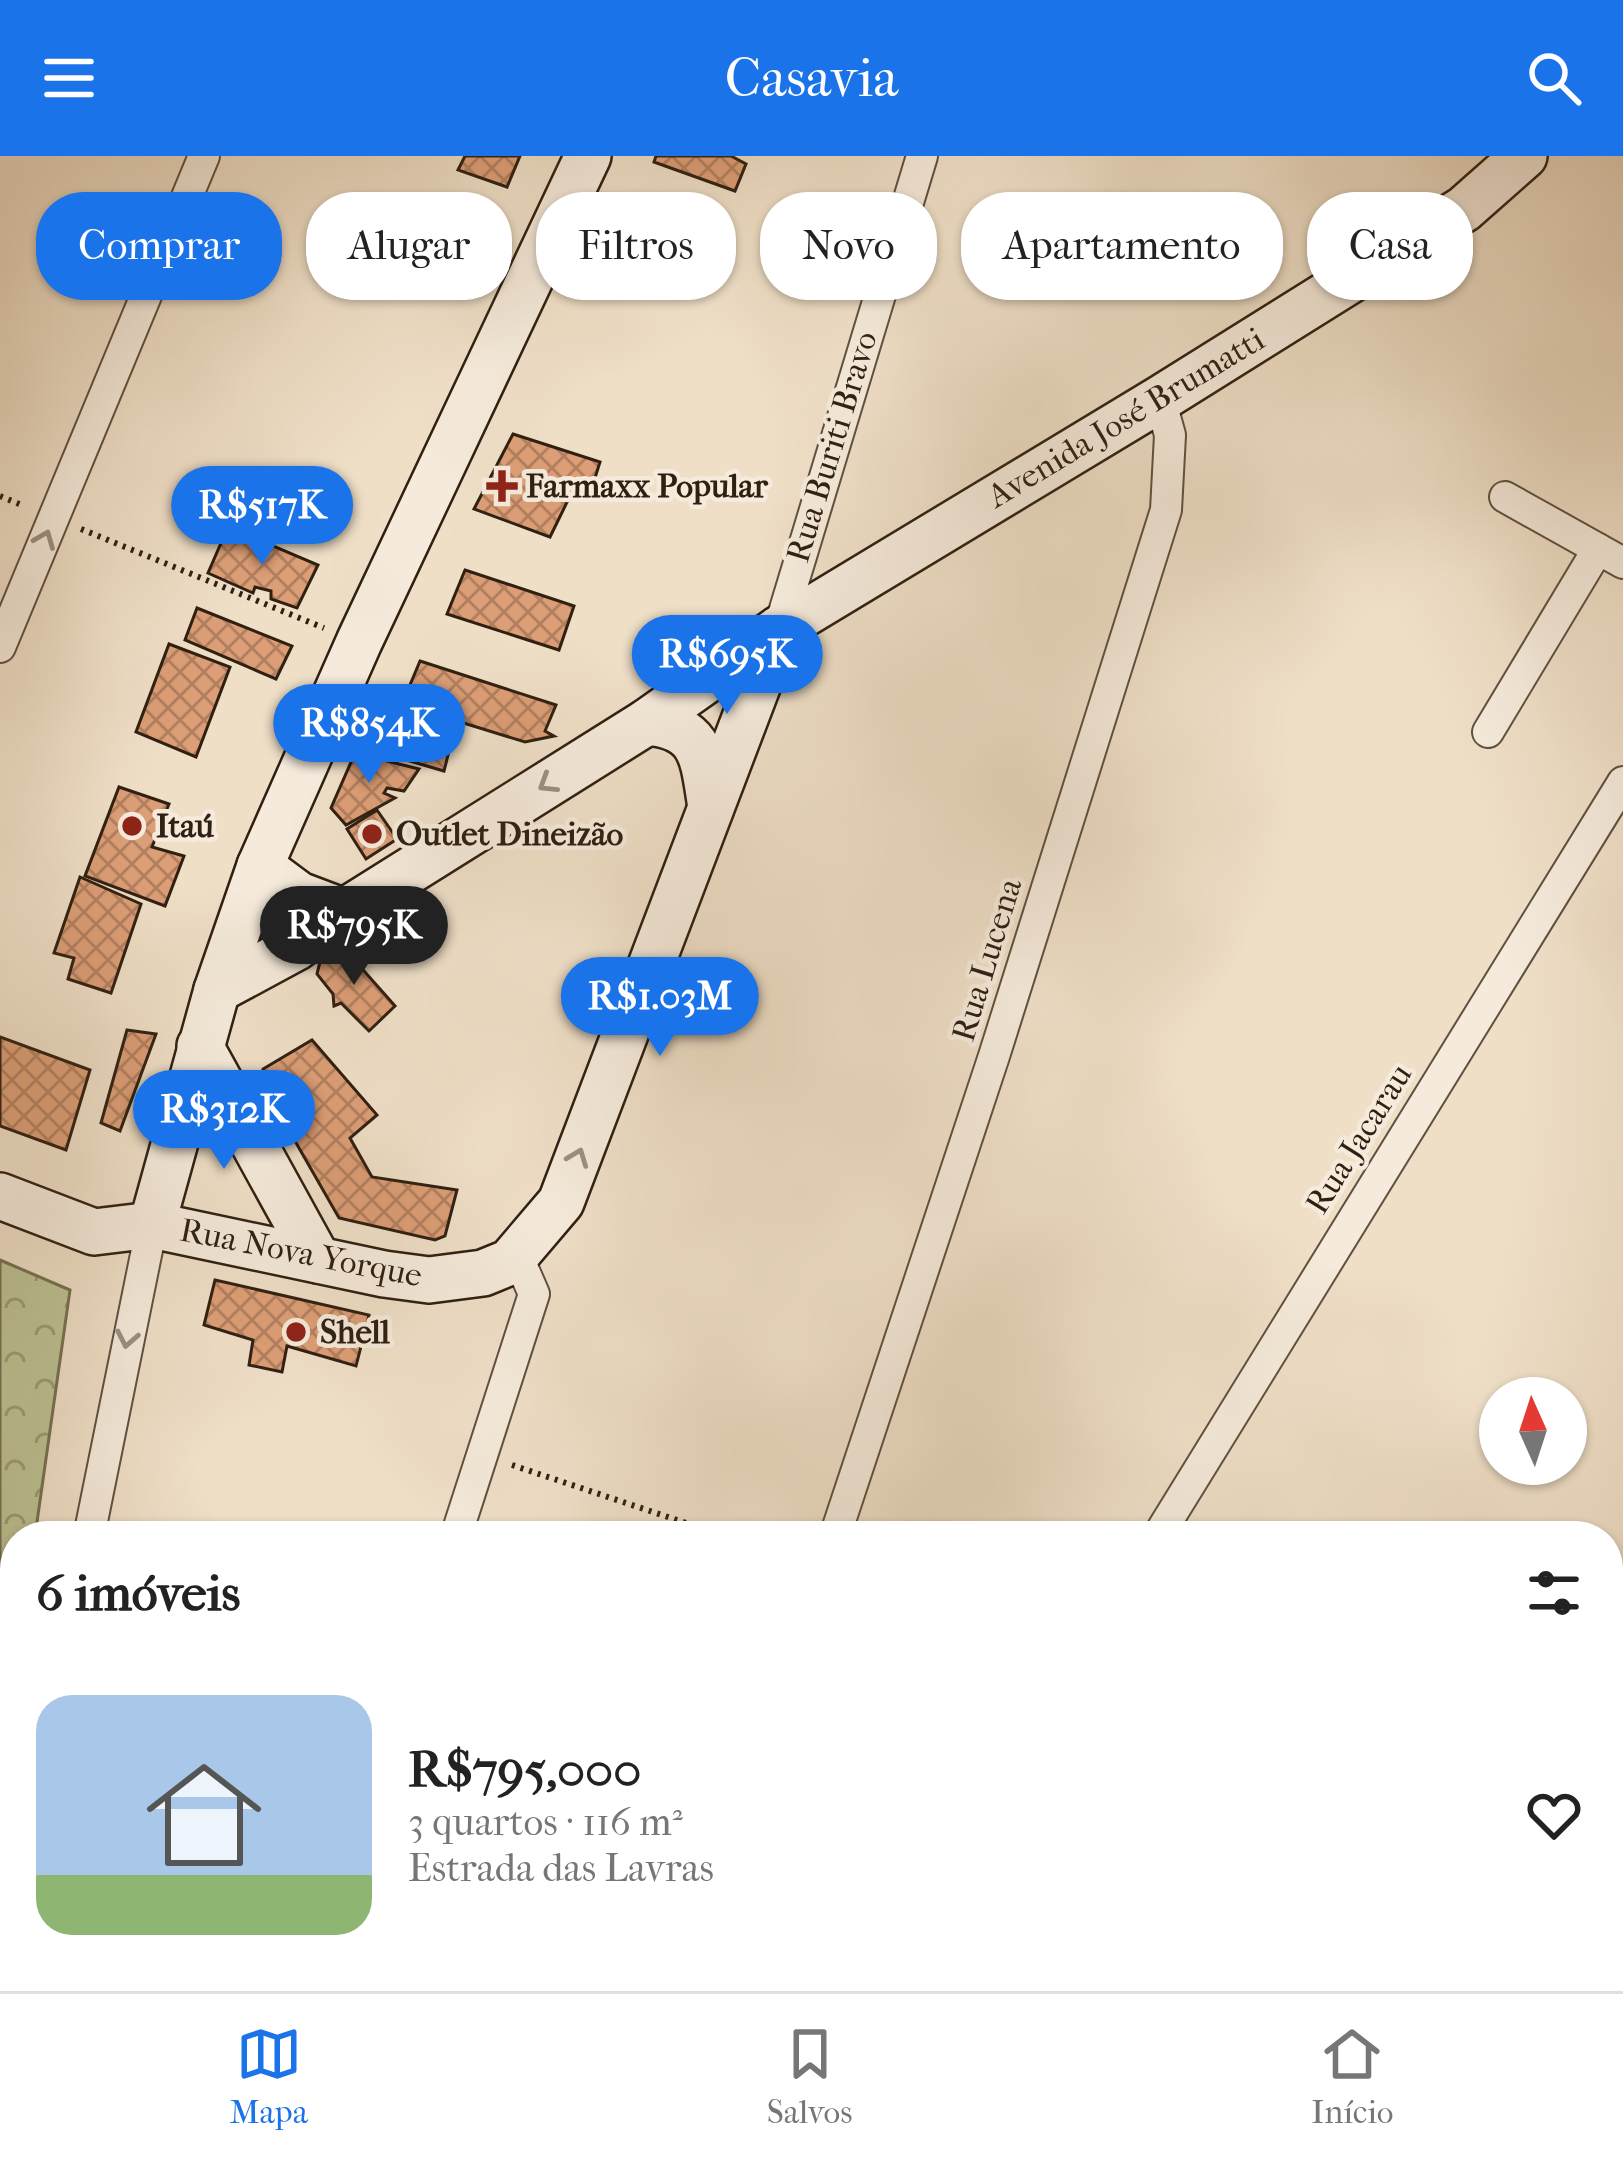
<!DOCTYPE html>
<html lang="pt">
<meta charset="utf-8">
<style>
body{margin:0;font-family:"IM FELL French Canon",serif;background:#f6f6f6;color:#222;height:100vh;display:flex;flex-direction:column;font-size:45px;white-space:nowrap}
*{box-sizing:border-box;margin:0}
p{font-size:39px;color:#767676}
.icon{flex:none;width:66px;height:66px;fill:none;stroke:currentColor;stroke-width:2;stroke-linecap:round;stroke-linejoin:round}
.map{position:relative;flex:1;overflow:hidden}
.panel{position:absolute;left:0px;top:1365px;width:1623px;height:471px;display:flex;flex-direction:column;background:#fff;border-radius:48px 48px 0 0;box-shadow:0 3px 9px #0004}
.panel>*{flex:none}
.top-card{position:absolute;left:36px;top:36px;width:1551px;height:108px;display:flex;gap:24px}
.needle{width:78px;rotate:357deg}
.controls{position:absolute;left:1479px;top:1221px;display:grid;gap:24px}
.controls a{display:grid;place-items:center;width:108px;height:108px;border-radius:50%;background:#fff;box-shadow:0 3px 9px #0004;font-size:60px}
.price{position:absolute;translate:-50% -102px;padding:0 27px;border-radius:42px;background:#1a73e8;color:#fff;font-size:39px;line-height:78px;filter:drop-shadow(0 3px 6px #0008)}
.price::after{content:'';position:absolute;left:50%;top:72px;width:36px;height:27px;margin-left:-18px;background:inherit;clip-path:polygon(0 0,100% 0,50% 100%)}
.price.selected{background:#222;color:#fff}
ul{padding:0;list-style:none}
li{display:flex;align-items:center;gap:36px;height:300px;padding:0 36px}
li+li{border-top:3px solid #e0e0e0}
li span{display:grid;place-items:center;flex:none;width:336px;height:240px;border-radius:36px;color:#555}
li>.icon{margin-inline-start:auto}
span .icon{width:144px;height:144px;fill:#fffc;stroke-width:1}
li b{font-size:51px}
h2{display:flex;justify-content:space-between;align-items:center;height:144px;padding:0 36px;font-size:51px}
.pill{padding:0 42px;border-radius:48px;background:#fff;box-shadow:0 3px 9px #0004;font-size:42px;line-height:108px}
.pill.selected{background:#1a73e8;color:#fff}
header{display:flex;justify-content:space-between;align-items:center;height:156px;padding:0 36px;background:#1a73e8;color:#fff;font-size:54px;font-weight:600}
.tab-bar{display:flex;justify-content:space-around;align-items:center;height:168px;border-top:3px solid #e0e0e0;background:#fff;font-size:33px;color:#767676}
.tab-bar a{display:grid;justify-items:center;gap:6px}
.tab-bar .selected{color:#1a73e8}
.map>svg:first-child{display:block}
</style>
<header><svg class="icon" aria-label="menu" viewBox="0 0 24 24"><path d="M4 6h16M4 12h16M4 18h16"/></svg>Casavia<svg class="icon" aria-label="search" viewBox="0 0 24 24"><circle cx="10" cy="10" r="6"/><path d="M15 15l6 6"/></svg></header>
<div class="map">
<svg width="1623" height="1835" viewBox="0 0 1623 1835">
<defs>
<pattern id="park-crowns" width="20" height="18" patternUnits="userSpaceOnUse" patternTransform="scale(3)"><rect width="20" height="18" fill="#bcc193"/><path d="M2 6a3 3 0 1 1 6 0M12 15a3 3 0 1 1 6 0" fill="none" stroke="#999c77"/></pattern>
<pattern id="building-cross-hatch" width="8" height="8" patternUnits="userSpaceOnUse" patternTransform="scale(3)"><rect width="8" height="8" fill="#dc9e76"/><path d="M0 0l8 8M0 8l8-8" fill="none" stroke="#b3805f"/></pattern>
</defs>
<rect width="100%" height="100%" fill="#efdfc7"/>
<filter id="stains"><feTurbulence type="fractalNoise" baseFrequency=".00167" numOctaves="4"/><feColorMatrix values="0 0 0 0 .2 0 0 0 0 .09 0 0 0 0 .02 0 0 0 .5 -.17"/></filter>
<radialGradient id="worn" r=".72"><stop offset=".6" stop-color="#630" stop-opacity="0"/><stop offset="1" stop-color="#630" stop-opacity=".3"/></radialGradient>
<polygon fill="url(#park-crowns)" stroke="#767052" stroke-width="3" points="0,1104 70,1134 35,1380 15,1380 15,1482 0,1524"/>
<g fill="url(#building-cross-hatch)" stroke="#302012" stroke-width="3">
<polygon points="465,0 520,0 507,31 458,14"/>
<polygon points="656,0 731,0 746,8 735,35 654,6"/>
<polygon points="513,278 600,306 588,344 571,338 550,381 474,353"/>
<polygon points="228,371 318,409 297,452 271,443 271,435 255,431 253,437 208,417"/>
<polygon points="465,414 574,450 559,494 447,458"/>
<polygon points="197,452 292,490 276,523 185,484"/>
<polygon points="169,488 230,511 196,601 136,576"/>
<polygon points="420,505 556,549 545,575 554,580 525,586 402,548"/>
<polygon points="383,550 455,571 444,615 372,594"/>
<polygon points="355,597 419,613 404,635 387,632 384,637 395,642 346,669 331,652"/>
<polygon points="119,631 169,648 152,691 184,700 165,750 85,720"/>
<polygon points="377,654 397,683 366,703 347,673"/>
<polygon points="80,721 141,748 111,837 68,823 74,802 54,797"/>
<polygon points="341,789 395,850 369,875 341,847 334,850 333,838 317,818 321,802"/>
<polygon points="127,874 156,878 120,975 101,967"/>
<polygon points="0,881 90,914 66,994 0,970"/>
<polygon points="312,884 377,959 350,982 372,1021 457,1034 445,1080 435,1084 339,1062 263,929 263,913"/>
<polygon points="215,1124 369,1159 356,1210 287,1190 282,1216 249,1209 253,1184 204,1169"/>
<polygon points="150,1821 272,1821 278,1823 273,1835 191,1835"/>
</g>
<g fill="none" stroke-linecap="round" stroke-linejoin="round">
<defs>
<g id="minor">
<polyline points="1505,341 1623,407"/>
<polyline points="779,473 922,0"/>
<polyline points="0,491 204,0"/>
<polyline points="1488,576 1598,393"/>
<polyline points="89,1380 152,1069"/>
<polyline points="456,1380 534,1138 517,1099"/>
<polyline points="835,1380 994,900 1166,354 1170,279 1160,243"/>
<polyline points="1158,1380 1623,626"/>
<polyline points="0,1806 15,1741"/>
<polyline points="1028,1821 1038,1835"/>
<polyline points="306,1835 311,1821"/>
<polyline points="682,1835 687,1821"/>
</g>
<g id="secondary">
<path d="M647 566C704 571 703 603 711 651"/>
<polyline points="260,710 299,739 344,756"/>
<polyline points="217,834 295,792 344,756 647,566 779,473 1160,243 1464,53 1524,0"/>
<polyline points="200,890 318,1104"/>
<polyline points="0,1040 94,1076 152,1069 384,1118 429,1124 483,1117 510,1106 561,1046 779,473"/>
<polyline points="152,1069 217,834 260,710 359,486 588,0"/>
</g>
</defs>
<use href="#minor" stroke="#60503f" stroke-width="34"/>
<use href="#secondary" stroke="#302012" stroke-width="50"/>
<g stroke="#302012" stroke-width="6" stroke-dasharray="3 6" stroke-linecap="butt">
<polyline points="0,340 24,350"/>
<polyline points="81,373 324,472"/>
<polyline points="512,1309 725,1380"/>
</g>
<use href="#minor" stroke="#f5eadb" stroke-width="30"/>
<use href="#secondary" stroke="#f5eadb" stroke-width="45"/>
</g>
<defs><path id="oneway-chevron" d="M-2-3.5L2.5 0L-2 3.5" fill="none" stroke-width="1.6" stroke-linecap="round" stroke-linejoin="round" transform="scale(3)"/></defs>
<g stroke="#9c8f81">
<use href="#oneway-chevron" transform="translate(45 383) rotate(-68)"/>
<use href="#oneway-chevron" transform="translate(547 628) rotate(148)"/>
<use href="#oneway-chevron" transform="translate(578 1001) rotate(-69)"/>
<use href="#oneway-chevron" transform="translate(127 1183) rotate(101)"/>
</g>
<g fill="#8f2418" stroke="#f5eadb" stroke-width="4.5">
<path d="M496 312h12v12h12v12h-12v12h-12v-12h-12v-12h12z"/>
<circle cx="132" cy="670" r="12"/>
<circle cx="372" cy="678" r="12"/>
<circle cx="296" cy="1176" r="12"/>
</g>
<g text-anchor="middle" dominant-baseline="central" stroke-width="9" stroke-linejoin="round" paint-order="stroke">
<g font-size="33" fill="#302012" stroke="#f5eadb">
<text transform="translate(1126 262) rotate(-31)">Avenida José Brumatti</text>
<text transform="translate(832 291) rotate(-73)">Rua Buriti Bravo</text>
<text transform="translate(987 804) rotate(-73)">Rua Lucena</text>
<text transform="translate(1359 983) rotate(-58)">Rua Jacarau</text>
<text transform="translate(301 1097) rotate(11)">Rua Nova Yorque</text>
</g>
<g font-size="33" font-weight="bold" fill="#302012" stroke="#f5eadb" text-anchor="start">
<text x="526" y="330">Farmaxx Popular</text>
<text x="156" y="670">Itaú</text>
<text x="396" y="678">Outlet Dineizão</text>
<text x="320" y="1176">Shell</text>
</g>
</g>
<rect width="100%" height="100%" filter="url(#stains)"/>
<rect width="100%" height="100%" fill="url(#worn)"/>
</svg>
<div class="controls">
<a><svg class="needle" viewBox="-14 -14 28 28"><path d="M0-13l5 13h-10z" fill="#e53935"/><path d="M0 13l5-13h-10z" fill="#767676"/></svg></a>
</div>
<b class="price" style="left:262px;top:412px">R$517K</b>
<b class="price" style="left:727px;top:561px">R$695K</b>
<b class="price" style="left:369px;top:630px">R$854K</b>
<b class="price selected" style="left:354px;top:832px">R$795K</b>
<b class="price" style="left:660px;top:903px">R$1.03M</b>
<b class="price" style="left:224px;top:1016px">R$312K</b>
<div class="top-card">
<a class="pill selected">Comprar</a>
<a class="pill">Alugar</a>
<a class="pill">Filtros</a>
<a class="pill">Novo</a>
<a class="pill">Apartamento</a>
<a class="pill">Casa</a>
</div>
<section class="panel">
<h2>6 imóveis<svg class="icon" aria-label="filters" viewBox="0 0 24 24"><path d="M4 7h16M4 17h16"/><circle cx="9" cy="7" r="2"/><circle cx="15" cy="17" r="2"/></svg></h2>
<ul>
<li><span style="background:linear-gradient(#a9c7e8 75%,#8fb573 0)"><svg class="icon" aria-label="home" viewBox="0 0 24 24"><path d="M3 11l9-7 9 7M6 9v11h12V9"/></svg></span><div><b>R$795,000</b><p>3 quartos · 116 m²</p><p>Estrada das Lavras</p></div><svg class="icon" aria-label="heart" viewBox="0 0 24 24"><path d="M12 20l-8-8c-3-5 5-10 8-4 3-6 11-1 8 4z"/></svg></li>
</ul>
</section>
</div>
<nav class="tab-bar">
<a class="selected"><svg class="icon" aria-label="map" viewBox="0 0 24 24"><path d="M3 6l6-2 6 2 6-2v14l-6 2-6-2-6 2zM9 4v14M15 6v14"/></svg>Mapa</a>
<a><svg class="icon" aria-label="saved" viewBox="0 0 24 24"><path d="M7 4h10v16l-5-4-5 4z"/></svg>Salvos</a>
<a><svg class="icon" aria-label="home" viewBox="0 0 24 24"><path d="M3 11l9-7 9 7M6 9v11h12V9"/></svg>Início</a>
</nav>
